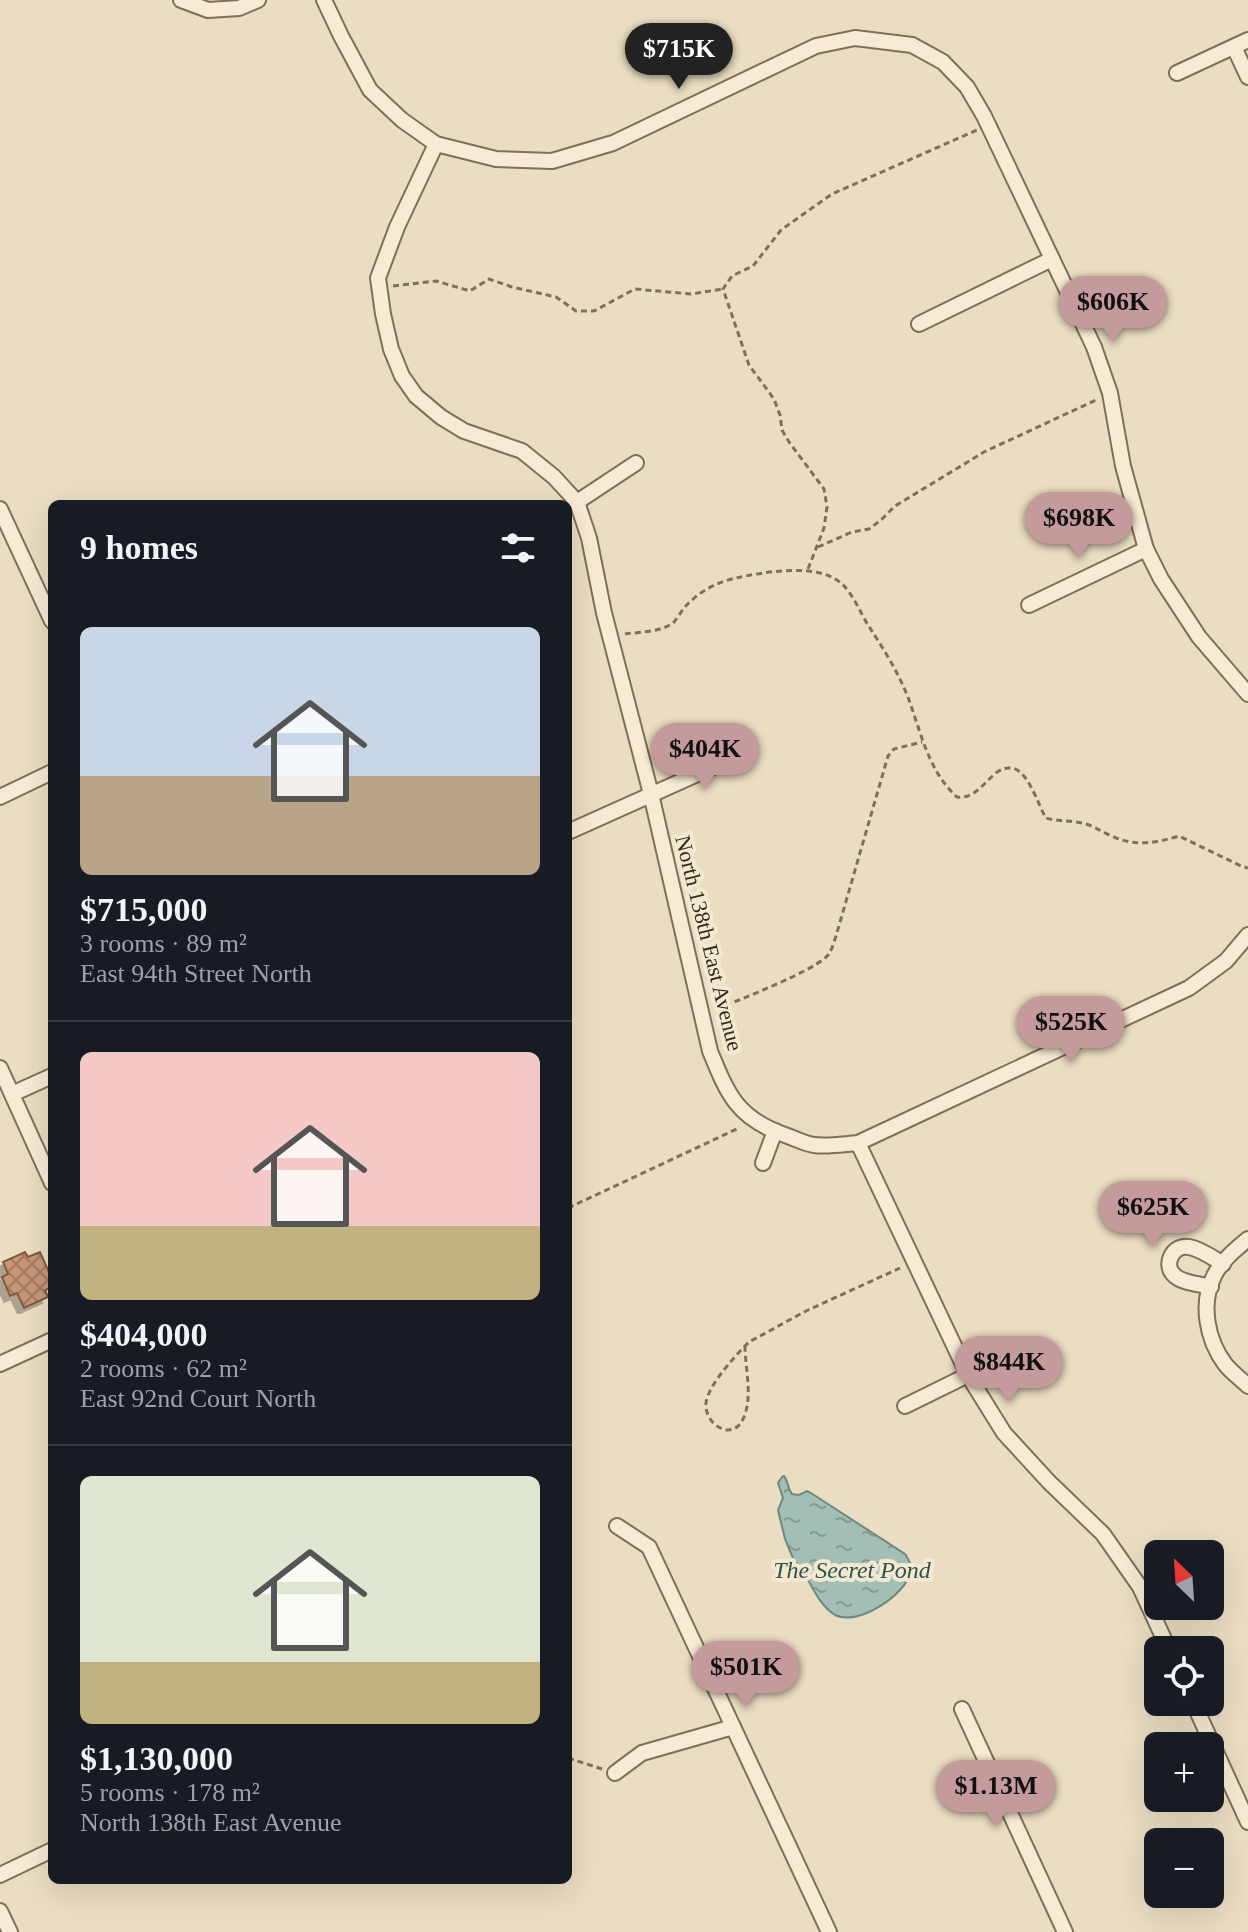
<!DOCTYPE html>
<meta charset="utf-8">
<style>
body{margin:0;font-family:"Times New Roman",serif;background:#20242c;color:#f1f3f6;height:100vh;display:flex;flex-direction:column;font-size:30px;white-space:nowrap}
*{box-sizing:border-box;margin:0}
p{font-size:26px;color:#9ea1a6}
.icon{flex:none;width:44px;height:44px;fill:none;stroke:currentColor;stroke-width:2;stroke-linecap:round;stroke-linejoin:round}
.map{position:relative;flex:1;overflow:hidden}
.details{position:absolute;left:48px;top:500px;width:524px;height:1384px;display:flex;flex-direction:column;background:#171b24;border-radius:12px;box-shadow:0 8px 32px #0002}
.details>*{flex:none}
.needle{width:52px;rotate:335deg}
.controls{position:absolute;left:1144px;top:1540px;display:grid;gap:16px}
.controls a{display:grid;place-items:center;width:80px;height:80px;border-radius:12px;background:#171b24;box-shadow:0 8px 32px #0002;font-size:40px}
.price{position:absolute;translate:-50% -68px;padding:0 18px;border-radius:28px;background:#c59a9d;color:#111;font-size:26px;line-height:52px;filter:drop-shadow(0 2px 4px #0008)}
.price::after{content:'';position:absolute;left:50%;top:48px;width:24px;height:18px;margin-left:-12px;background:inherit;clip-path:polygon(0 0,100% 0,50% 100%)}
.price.on{background:#222;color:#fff}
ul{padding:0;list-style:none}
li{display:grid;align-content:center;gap:16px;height:424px;padding:0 32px}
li+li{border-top:2px solid #363941}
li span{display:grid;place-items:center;height:248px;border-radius:12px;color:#555}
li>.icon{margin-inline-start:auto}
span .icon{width:144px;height:144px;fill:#fffc;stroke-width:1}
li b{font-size:34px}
h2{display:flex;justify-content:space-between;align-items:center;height:96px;padding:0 32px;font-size:34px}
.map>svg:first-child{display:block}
</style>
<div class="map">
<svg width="1248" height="1932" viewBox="0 0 1248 1932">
<defs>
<pattern id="water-ripples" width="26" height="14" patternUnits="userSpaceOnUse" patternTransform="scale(2)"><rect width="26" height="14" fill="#a3beb5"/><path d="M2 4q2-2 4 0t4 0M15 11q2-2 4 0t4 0" fill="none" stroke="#869a93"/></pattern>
<pattern id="building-cross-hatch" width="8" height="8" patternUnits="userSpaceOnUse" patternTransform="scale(2)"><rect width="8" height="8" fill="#c89778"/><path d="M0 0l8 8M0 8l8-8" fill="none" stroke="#a37b62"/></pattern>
<filter id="shadow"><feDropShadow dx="-6" dy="6" stdDeviation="0" flood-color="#0004"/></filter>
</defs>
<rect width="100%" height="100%" fill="#ebddc1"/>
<path fill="url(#water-ripples)" stroke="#6b8b82" stroke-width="2" d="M784 1476C789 1482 787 1488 792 1494L799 1495 807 1491 811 1493 905 1554C908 1559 912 1564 911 1571 907 1594 858 1627 835 1615 823 1608 815 1593 808 1580L804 1579 803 1573 792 1556 785 1539 778 1510 783 1498 778 1483 782 1477Z"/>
<polygon fill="url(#building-cross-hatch)" stroke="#815841" stroke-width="2" filter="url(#shadow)" points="25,1252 28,1257 40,1252 52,1279 52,1287 45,1290 48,1297 24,1308 17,1293 10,1296 2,1277 8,1274 3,1262"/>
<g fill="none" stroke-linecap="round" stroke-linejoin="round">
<defs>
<g id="minor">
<polyline points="181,0 208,10 239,8 258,0"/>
<polyline points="324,0 341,36 370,90 402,120 436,144 496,159 552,161 613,143 816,46 855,38 912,45 943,62 967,87 984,116 1094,347 1110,393 1123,466 1146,549 1161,579 1199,637 1248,694"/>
<polyline points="1234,47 1248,77"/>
<polyline points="1177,73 1248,40"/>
<path d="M436 144 397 227 378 278 383 314 391 349 402 376 416 396 441 417 464 431 522 451 554 477 577 502 589 538 604 613 651 794 710 1051C728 1095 737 1118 785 1135 794 1138 805 1144 814 1145 828 1147 844 1144 858 1143L1189 988 1226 961 1248 935"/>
<polyline points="919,324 1052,259"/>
<polyline points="577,502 636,463"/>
<polyline points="0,509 52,621"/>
<polyline points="1029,605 1146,549"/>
<polyline points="0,797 52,772"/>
<polyline points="568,832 744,753"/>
<polyline points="0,1068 52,1183"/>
<polyline points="12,1094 52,1076"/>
<polyline points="858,1143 968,1375 1004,1433 1049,1482 1103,1534 1140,1587 1169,1650"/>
<polyline points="763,1163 775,1131"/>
<path d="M1248 1239C1236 1249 1221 1261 1214 1276 1200 1304 1207 1340 1225 1364 1231 1372 1241 1379 1248 1386"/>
<path d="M1211 1287C1200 1284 1183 1283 1175 1276 1162 1265 1173 1244 1189 1247 1201 1249 1213 1258 1223 1264"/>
<polyline points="0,1364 52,1340"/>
<polyline points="905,1406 968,1375"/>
<polyline points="617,1526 649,1547 829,1932"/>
<polyline points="1193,1702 1248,1822"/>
<polyline points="962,1709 1065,1932"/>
<polyline points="615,1773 642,1753 733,1727"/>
<polyline points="0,1875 52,1850"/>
<polyline points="0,1911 10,1932"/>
</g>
</defs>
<use href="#minor" stroke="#836e59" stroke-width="18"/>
<g stroke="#836e59" stroke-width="3" stroke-dasharray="6 4" stroke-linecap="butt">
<polyline points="393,286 436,281 470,291 489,279 512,287 556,297 576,311 594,311 635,289 691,294 723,289"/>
<polyline points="818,547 852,532 869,529 881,520 895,506 984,452 1096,400"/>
<polyline points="808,569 824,528 827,507 824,489 789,442 782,430 780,415 774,399 749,365 723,289 732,276 753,266 781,230 832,194 977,130"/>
<path d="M625 634C639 632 661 632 673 623 677 619 680 613 684 608 697 593 716 582 736 578 764 572 819 562 842 584 853 594 860 612 868 625 883 648 899 673 909 700 921 733 929 772 957 797 982 800 990 766 1011 768 1028 769 1038 805 1046 818 1060 822 1075 820 1089 825 1097 828 1104 833 1112 836 1135 847 1155 843 1179 836L1241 866 1248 868"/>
<path d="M716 1009C737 1001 819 969 829 954 832 949 834 942 836 936L888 756 894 749 922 742"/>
<polyline points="568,1208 739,1128"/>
<path d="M745 1346C745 1369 754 1399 742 1421 731 1441 704 1424 706 1403 708 1385 736 1355 749 1342L806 1311 900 1268"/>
<polyline points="568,1758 602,1769"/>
</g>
<use href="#minor" stroke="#f7ebd3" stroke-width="14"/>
</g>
<g text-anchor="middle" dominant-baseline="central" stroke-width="8" stroke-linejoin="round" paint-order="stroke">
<g font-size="22" fill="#34271d" stroke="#f3e8d0">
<text transform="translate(709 943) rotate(76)">North 138th East Avenue</text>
</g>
<g font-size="24" font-style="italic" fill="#2d534f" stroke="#f3e8d0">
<text x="852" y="1570">The Secret Pond</text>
</g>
</g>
</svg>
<div class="controls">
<a><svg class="needle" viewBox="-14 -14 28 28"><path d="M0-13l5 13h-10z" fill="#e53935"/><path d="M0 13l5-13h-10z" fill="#9ea1a6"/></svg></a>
<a><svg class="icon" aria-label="locate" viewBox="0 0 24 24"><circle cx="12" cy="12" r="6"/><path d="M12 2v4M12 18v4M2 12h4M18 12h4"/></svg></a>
<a>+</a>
<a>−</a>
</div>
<b class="price on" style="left:679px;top:91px">$715K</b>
<b class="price" style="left:1113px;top:344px">$606K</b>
<b class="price" style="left:1079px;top:560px">$698K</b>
<b class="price" style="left:705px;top:791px">$404K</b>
<b class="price" style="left:1071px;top:1064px">$525K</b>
<b class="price" style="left:1153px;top:1249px">$625K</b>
<b class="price" style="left:1009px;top:1404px">$844K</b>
<b class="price" style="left:746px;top:1709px">$501K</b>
<b class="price" style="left:996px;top:1828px">$1.13M</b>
<section class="details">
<h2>9 homes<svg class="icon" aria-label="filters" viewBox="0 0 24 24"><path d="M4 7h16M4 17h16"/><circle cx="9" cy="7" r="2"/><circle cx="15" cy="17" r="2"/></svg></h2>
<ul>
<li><span style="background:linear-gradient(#c9d6e8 60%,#b9a48a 0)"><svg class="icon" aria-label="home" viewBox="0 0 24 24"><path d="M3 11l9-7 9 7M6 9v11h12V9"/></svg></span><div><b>$715,000</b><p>3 rooms · 89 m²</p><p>East 94th Street North</p></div></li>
<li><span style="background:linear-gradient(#f6c9c9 70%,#c2b280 0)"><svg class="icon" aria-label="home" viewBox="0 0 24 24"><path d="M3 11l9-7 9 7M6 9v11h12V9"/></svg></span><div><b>$404,000</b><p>2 rooms · 62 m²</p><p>East 92nd Court North</p></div></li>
<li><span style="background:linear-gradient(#dfe7d0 75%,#c2b280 0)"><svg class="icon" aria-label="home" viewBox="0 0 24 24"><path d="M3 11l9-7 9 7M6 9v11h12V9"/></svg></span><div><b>$1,130,000</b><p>5 rooms · 178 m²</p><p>North 138th East Avenue</p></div></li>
</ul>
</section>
</div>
